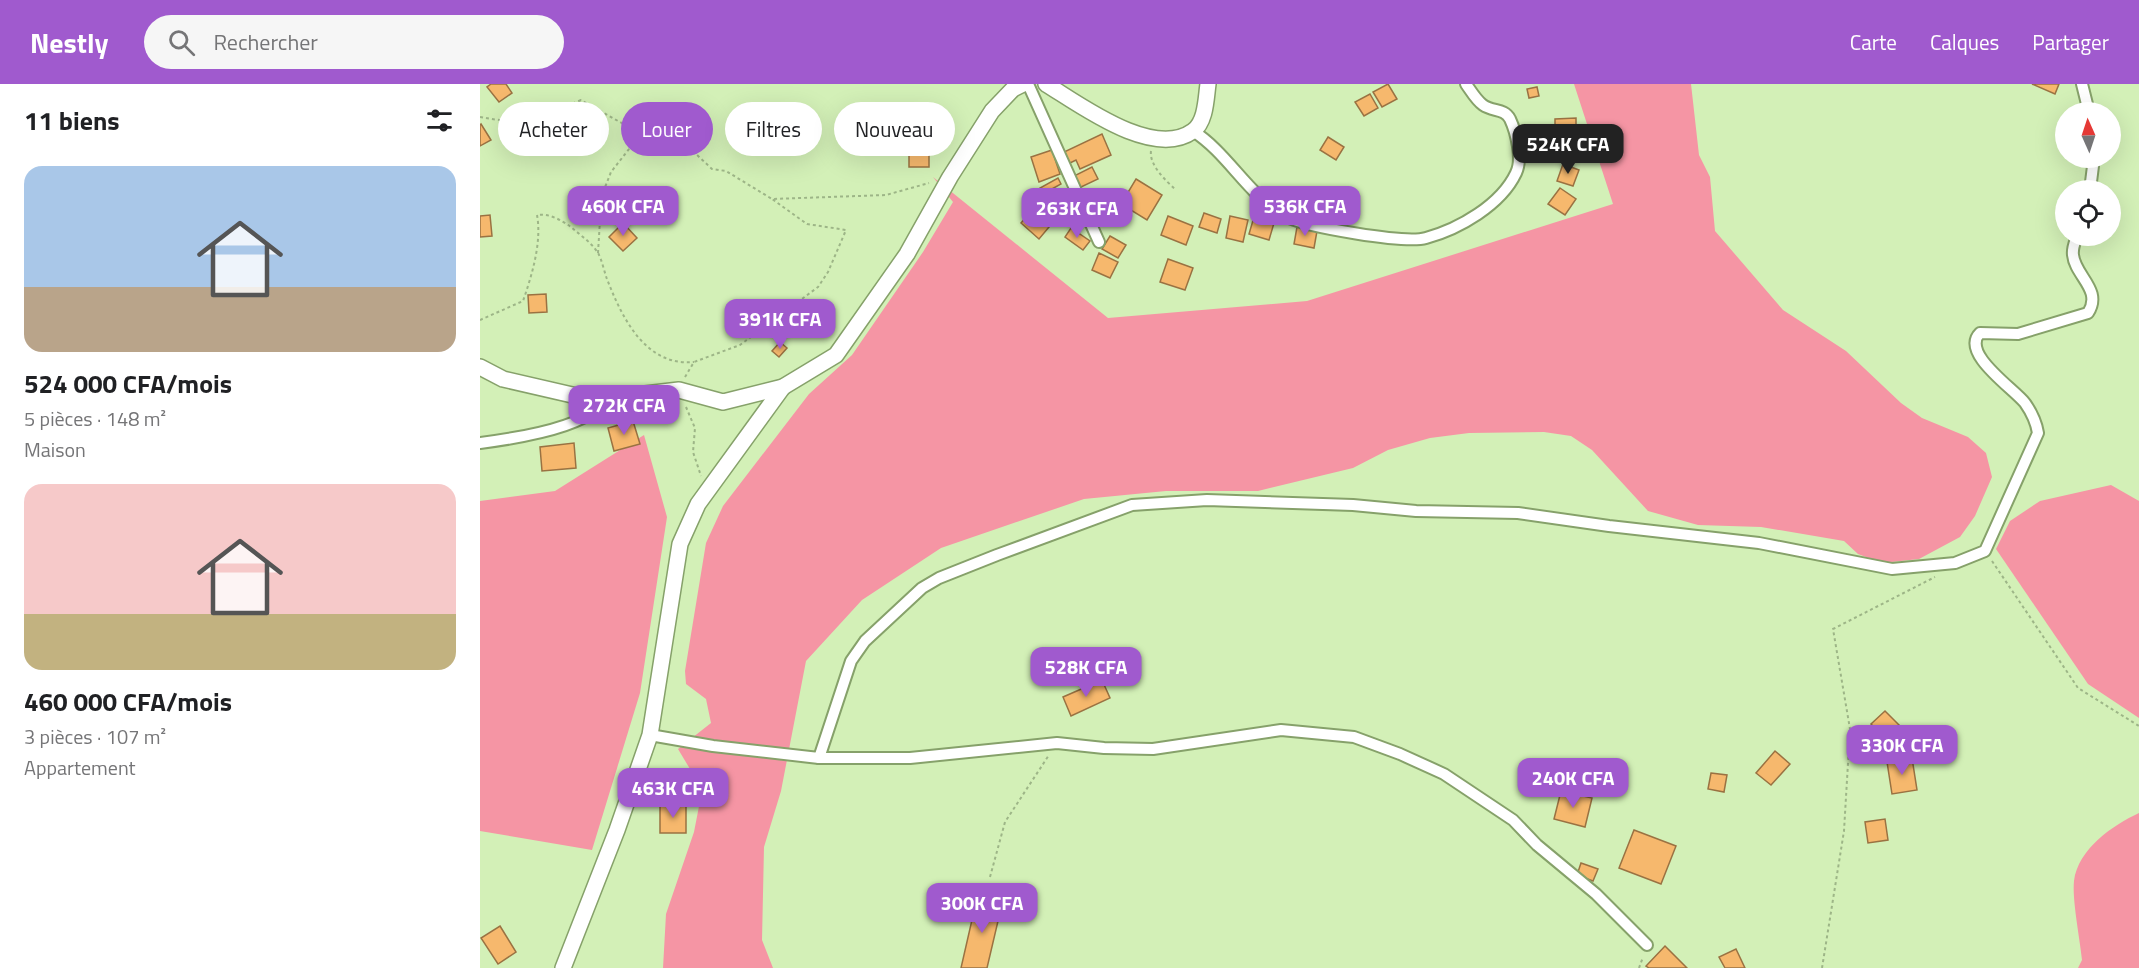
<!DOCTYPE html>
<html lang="fr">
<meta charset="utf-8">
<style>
body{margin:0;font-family:"Titillium Web",sans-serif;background:#f6f6f6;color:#202124;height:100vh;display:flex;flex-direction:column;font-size:22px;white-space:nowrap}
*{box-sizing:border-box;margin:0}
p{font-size:20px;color:#757577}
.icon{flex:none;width:33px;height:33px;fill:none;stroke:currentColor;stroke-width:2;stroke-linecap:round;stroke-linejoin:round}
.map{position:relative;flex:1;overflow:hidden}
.side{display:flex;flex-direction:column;background:#fff;width:480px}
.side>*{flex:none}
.banner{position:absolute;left:18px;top:18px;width:570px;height:54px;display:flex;gap:12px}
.needle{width:39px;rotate:357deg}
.fabs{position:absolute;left:1575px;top:18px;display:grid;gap:12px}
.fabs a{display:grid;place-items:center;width:66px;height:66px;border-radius:50%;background:#fff;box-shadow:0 6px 24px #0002;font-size:30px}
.price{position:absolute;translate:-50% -51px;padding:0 14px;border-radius:12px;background:#a05ace;color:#fff;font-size:20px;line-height:39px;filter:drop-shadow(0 2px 3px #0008)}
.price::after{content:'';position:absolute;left:50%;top:36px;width:18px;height:14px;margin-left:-9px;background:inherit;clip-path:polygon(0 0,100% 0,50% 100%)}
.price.active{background:#222;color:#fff}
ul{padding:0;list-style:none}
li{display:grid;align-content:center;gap:12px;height:318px;padding:0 24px}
li span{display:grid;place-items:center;height:186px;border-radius:18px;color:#555}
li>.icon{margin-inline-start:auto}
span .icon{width:108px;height:108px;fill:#fffc;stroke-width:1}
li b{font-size:26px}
h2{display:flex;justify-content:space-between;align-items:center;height:72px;padding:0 24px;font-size:26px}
.chip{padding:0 21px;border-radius:27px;background:#fff;box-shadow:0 6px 24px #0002;font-size:21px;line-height:54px}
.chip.active{background:#a05ace;color:#fff}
header{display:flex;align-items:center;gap:36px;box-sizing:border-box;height:84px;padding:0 30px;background:#a05ace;color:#fff}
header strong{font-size:28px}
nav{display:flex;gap:33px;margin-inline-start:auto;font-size:21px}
.search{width:420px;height:54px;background:#f6f6f6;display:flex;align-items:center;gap:15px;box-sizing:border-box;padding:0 21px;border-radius:33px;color:#757577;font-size:22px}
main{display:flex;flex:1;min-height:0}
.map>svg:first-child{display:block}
</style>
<header>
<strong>Nestly</strong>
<div class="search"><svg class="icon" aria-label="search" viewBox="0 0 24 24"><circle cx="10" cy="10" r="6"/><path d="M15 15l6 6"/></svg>Rechercher</div>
<nav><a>Carte</a><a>Calques</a><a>Partager</a></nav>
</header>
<main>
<section class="side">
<h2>11 biens<svg class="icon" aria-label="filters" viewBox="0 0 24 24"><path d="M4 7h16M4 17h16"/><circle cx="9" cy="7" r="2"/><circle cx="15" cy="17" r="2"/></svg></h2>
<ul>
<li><span style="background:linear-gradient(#a9c7e8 65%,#b9a48a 0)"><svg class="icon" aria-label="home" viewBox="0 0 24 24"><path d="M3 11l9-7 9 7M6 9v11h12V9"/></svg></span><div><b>524 000 CFA/mois</b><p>5 pièces · 148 m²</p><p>Maison</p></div></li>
<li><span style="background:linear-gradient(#f6c9c9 70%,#c2b280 0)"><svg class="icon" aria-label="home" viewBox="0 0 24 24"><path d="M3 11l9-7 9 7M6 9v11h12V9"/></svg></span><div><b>460 000 CFA/mois</b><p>3 pièces · 107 m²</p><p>Appartement</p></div></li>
</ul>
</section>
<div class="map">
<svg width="1659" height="884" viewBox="0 0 1659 884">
<rect width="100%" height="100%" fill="#d3f0b7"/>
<g fill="#f595a4">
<polygon points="1094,0 1211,0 1219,71 1230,93 1235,147 1303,226 1366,267 1421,319 1442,334 1488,353 1506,369 1512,393 1495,432 1480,453 1439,475 1402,479 1378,470 1364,457 1281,443 1218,441 1168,427 1112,366 1091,352 1064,348 989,349 950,354 908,366 873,384 778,407 686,407 604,415 461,464 382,516 326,577 301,707 284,763 282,856 293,884 183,884 186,830 214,748 221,712 219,700 198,665 231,639 226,615 206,600 205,587 226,459 243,422 329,310 372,271 443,168 473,118 453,93 628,234 827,217 1133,120"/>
<polygon points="164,351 187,433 160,609 112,766 0,747 0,417 75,407"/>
<polygon points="1631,401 1659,417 1659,634 1608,600 1516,465 1530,437 1560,417"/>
<path d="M1659 729V884H1598L1602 876C1600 855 1592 816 1594 797 1598 765 1633 741 1659 729Z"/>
</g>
<g fill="#f6b86d" stroke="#9a7242" stroke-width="1.5">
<polygon points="11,0 26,0 32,9 19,18 7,3"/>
<polygon points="908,0 917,15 902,23 893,8"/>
<polygon points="1552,0 1579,0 1575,10"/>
<polygon points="1057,3 1059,12 1049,14 1047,5"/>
<polygon points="890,10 898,24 884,32 875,18"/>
<polygon points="1096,34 1096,53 1075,53 1075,35"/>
<polygon points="1,40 11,56 0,62 0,41"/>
<polygon points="622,50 631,71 600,85 596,76 590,79 584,68"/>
<polygon points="848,53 864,63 856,76 840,66"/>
<polygon points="438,61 449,61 449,83 429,83 429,63 438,63"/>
<polygon points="572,66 580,90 559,98 551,73"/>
<polygon points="1083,80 1099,86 1093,102 1077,97"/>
<polygon points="612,83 618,95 599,104 594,92"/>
<polygon points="578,94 581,100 563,110 560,104"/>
<polygon points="656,95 682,111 667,136 641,120"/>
<polygon points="1080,104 1096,115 1085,131 1068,120"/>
<polygon points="556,122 574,137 559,155 541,139"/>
<polygon points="724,129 741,135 737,149 719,143"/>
<polygon points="10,131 12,152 0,153 0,132"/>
<polygon points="688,132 713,142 706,161 681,151"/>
<polygon points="750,132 768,136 763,158 746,154"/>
<polygon points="774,133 794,139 789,156 769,150"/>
<polygon points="143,139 157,154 143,167 129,153"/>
<polygon points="817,143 837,147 834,164 814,160"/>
<polygon points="591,144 610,157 603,166 585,153"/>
<polygon points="630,152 646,161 638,174 622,165"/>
<polygon points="619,169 638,178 630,194 612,186"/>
<polygon points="688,175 713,184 705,206 680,198"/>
<polygon points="66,210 67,228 49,229 48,211"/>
<polygon points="304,236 314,246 305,255 295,244"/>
<polygon points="300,258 307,264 299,273 292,267"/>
<polygon points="153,337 160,360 134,367 128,344"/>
<polygon points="94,359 96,384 62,387 60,363"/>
<polygon points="622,596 630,614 591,632 583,613"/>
<polygon points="1405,627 1423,645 1409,658 1391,640"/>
<polygon points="1295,667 1310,680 1291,701 1276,689"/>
<polygon points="1432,674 1437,706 1412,710 1407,678"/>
<polygon points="1098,683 1125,687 1123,703 1095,699"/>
<polygon points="1231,689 1247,691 1244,708 1228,705"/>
<polygon points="1081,707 1112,714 1105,743 1074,735"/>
<polygon points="206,721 206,749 180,749 180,722"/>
<polygon points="1405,735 1408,756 1388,759 1385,738"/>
<polygon points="1154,746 1196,762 1181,800 1139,784"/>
<polygon points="1101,779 1118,785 1113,797 1097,791"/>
<polygon points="497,814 522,820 507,884 481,884"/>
<polygon points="20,842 36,868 18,880 1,854"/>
<polygon points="1185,862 1207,884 1169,884 1166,882"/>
<polygon points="1256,865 1265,884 1245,884 1239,873"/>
</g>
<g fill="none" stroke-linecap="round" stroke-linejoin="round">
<defs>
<g id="street">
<polyline points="548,0 619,158"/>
<polyline points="1602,0 1609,28"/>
<path d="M713 47C749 70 768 112 807 133 827 143 925 160 946 154 979 145 1021 121 1036 89 1043 75 1036 48 1030 35 1024 24 1013 28 1003 21 996 16 991 7 986 0"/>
<polyline points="1610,106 1614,74"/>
<path d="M0 359C31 355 94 346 116 325L114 316"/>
<polyline points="170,651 233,662 339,674 430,674 577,659 624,664 673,665 801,646 874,653 920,670 964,690 1033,736 1057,761 1116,810 1167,861"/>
<path d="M339 674 371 577 385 557 442 504 459 494 517 471 652 421 727 416 873 421 936 427 1038 429 1129 442 1279 459 1412 485 1475 479 1505 467 1558 349C1556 337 1552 329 1545 319 1533 304 1480 269 1500 249L1538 250 1608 229C1623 206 1595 192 1593 171 1592 164 1595 158 1597 152"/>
</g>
<g id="secondary">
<path d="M566 0C599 20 673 76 713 47 726 38 726 14 728 0"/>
<polyline points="0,283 23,295 114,316 199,306 243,318 303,303 356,271 427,170 470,93 512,27 533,5 543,0"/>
<polyline points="83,884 137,746 170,651 200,460 218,420 303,303"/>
</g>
</defs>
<use href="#street" stroke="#86a16a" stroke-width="14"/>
<use href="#secondary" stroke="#86a16a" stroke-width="18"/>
<g stroke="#9db587" stroke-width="2" stroke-dasharray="3 3" stroke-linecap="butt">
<path d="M0 33C47 42 59 34 101 16L161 50 216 70 232 85 246 87 292 115"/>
<path d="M671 67C669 81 686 97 696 106"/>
<polyline points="118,169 120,136 113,123 122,111 131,88 160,51"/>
<path d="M0 236 43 217C52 191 62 158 57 131 69 129 81 136 91 143 100 151 111 158 118 169 122 176 124 187 127 195 142 234 166 283 214 278"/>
<polyline points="205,293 214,278 260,261 338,203 348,188 366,146 327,140 292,115 406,111 449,99"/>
<polyline points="206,323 215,344 213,368 221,392"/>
<polyline points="1512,477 1598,604 1659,642"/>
<polyline points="510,793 525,738 569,671"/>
<polyline points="1159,884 1163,873"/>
<polyline points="1342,884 1364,747 1370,645 1353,545 1455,493"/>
</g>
<use href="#street" stroke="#fff" stroke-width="10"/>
<use href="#secondary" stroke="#fff" stroke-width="15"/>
</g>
</svg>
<div class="fabs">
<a><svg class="needle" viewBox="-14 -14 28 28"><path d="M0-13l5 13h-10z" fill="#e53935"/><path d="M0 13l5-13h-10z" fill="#757577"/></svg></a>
<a><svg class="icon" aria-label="locate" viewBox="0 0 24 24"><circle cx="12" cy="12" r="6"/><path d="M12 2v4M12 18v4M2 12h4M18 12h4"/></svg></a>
</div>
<b class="price active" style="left:1088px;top:91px">524K CFA</b>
<b class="price" style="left:143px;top:153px">460K CFA</b>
<b class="price" style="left:825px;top:153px">536K CFA</b>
<b class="price" style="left:597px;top:155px">263K CFA</b>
<b class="price" style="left:300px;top:266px">391K CFA</b>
<b class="price" style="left:144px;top:352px">272K CFA</b>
<b class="price" style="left:606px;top:614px">528K CFA</b>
<b class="price" style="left:1422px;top:692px">330K CFA</b>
<b class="price" style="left:1093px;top:725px">240K CFA</b>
<b class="price" style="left:193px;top:735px">463K CFA</b>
<b class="price" style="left:502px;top:850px">300K CFA</b>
<div class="banner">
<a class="chip">Acheter</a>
<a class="chip active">Louer</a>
<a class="chip">Filtres</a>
<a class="chip">Nouveau</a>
</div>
</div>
</main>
